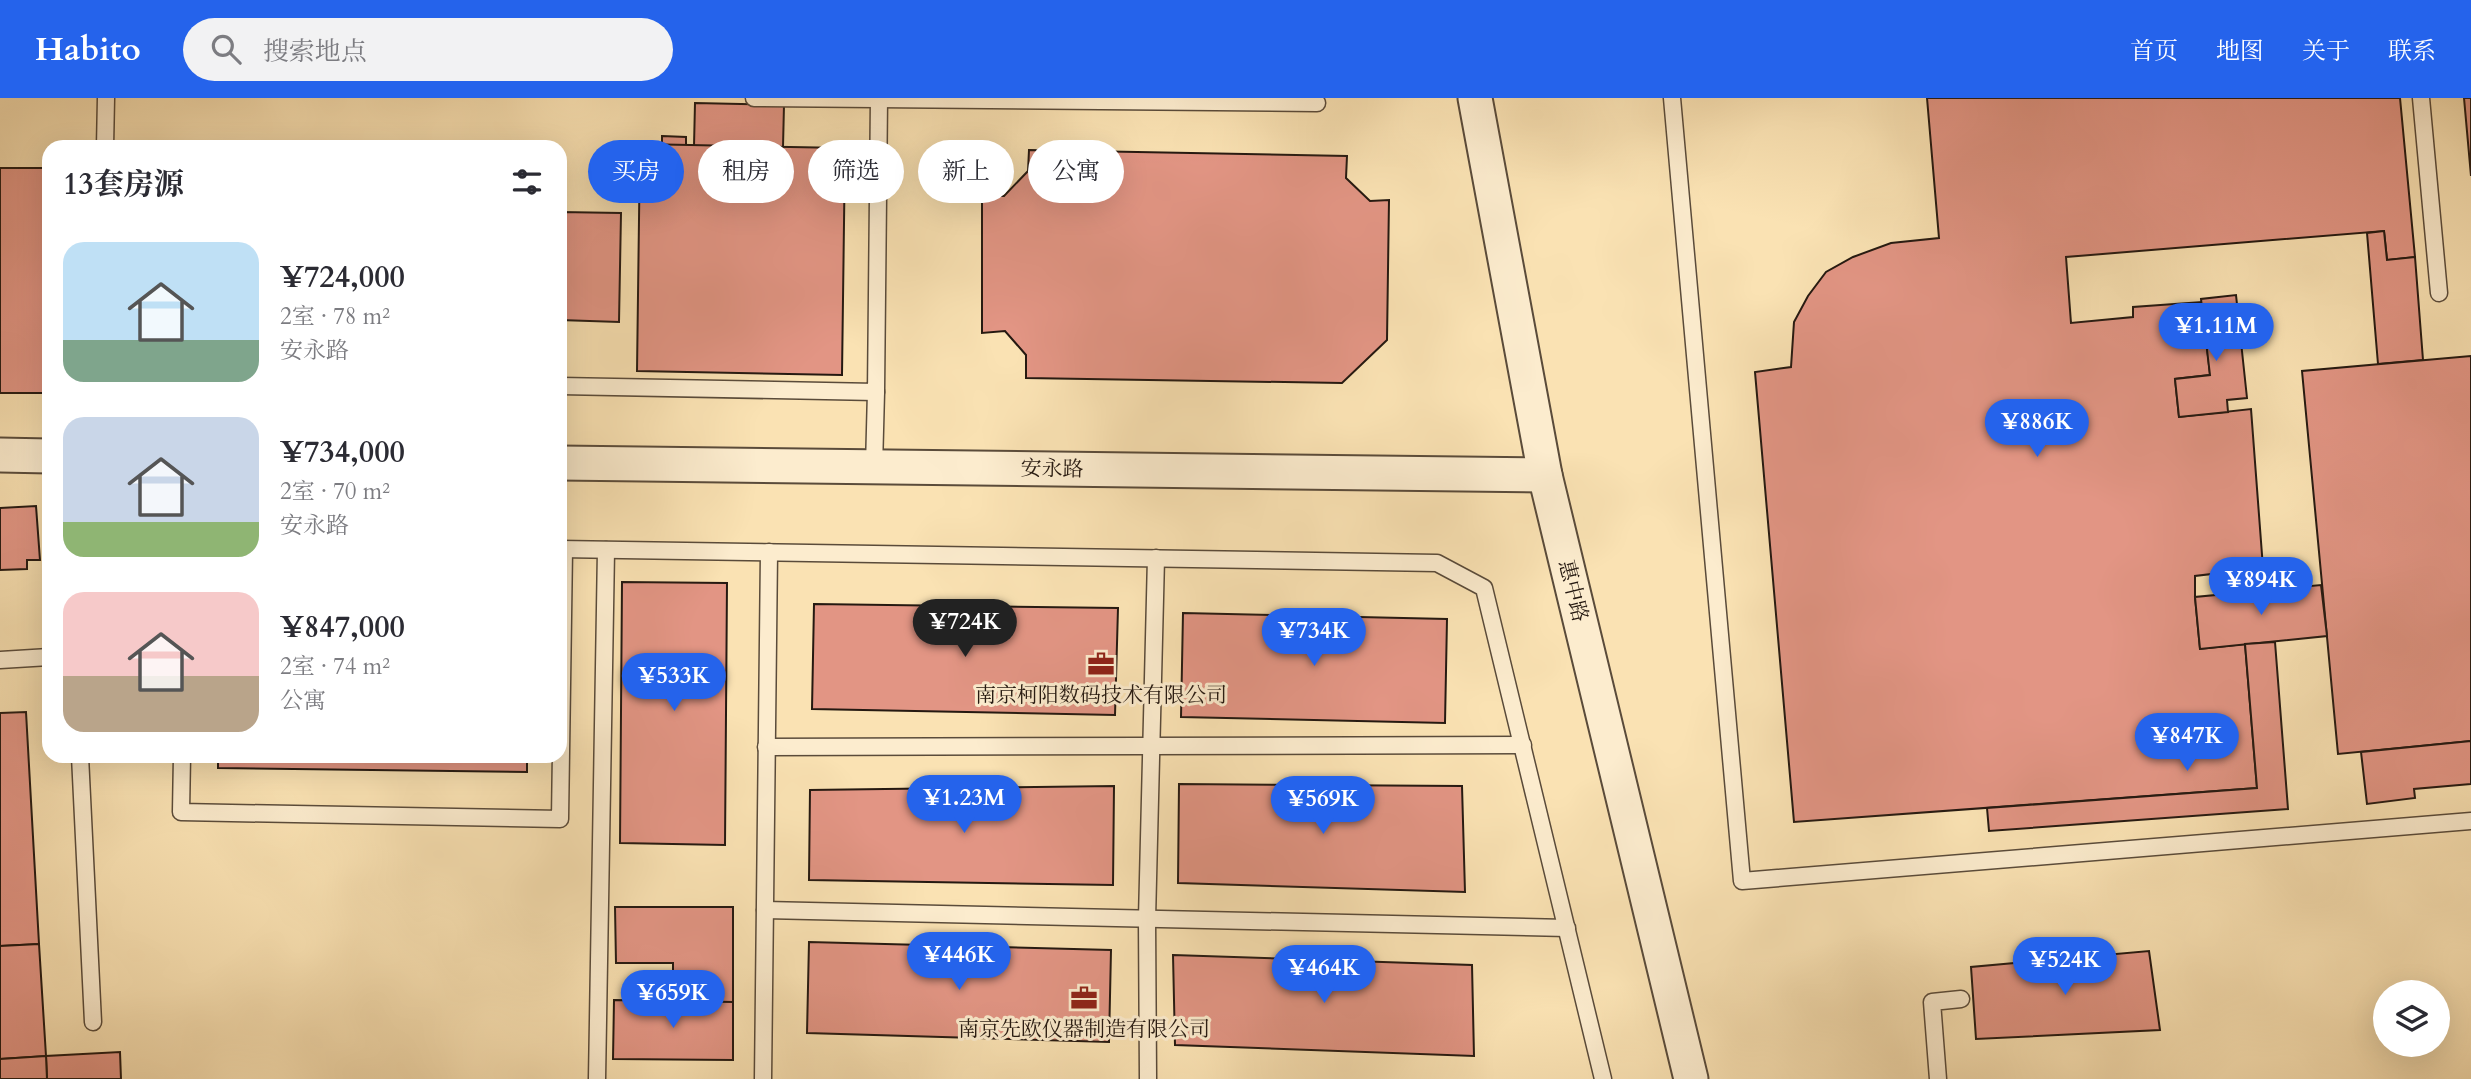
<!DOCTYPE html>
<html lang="zh">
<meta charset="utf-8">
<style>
body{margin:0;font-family:Cardo,"Noto Serif SC",serif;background:#f2f2f3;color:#2b2b33;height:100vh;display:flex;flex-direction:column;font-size:26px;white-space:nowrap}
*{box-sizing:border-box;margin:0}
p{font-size:23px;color:#7c7c81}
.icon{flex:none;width:38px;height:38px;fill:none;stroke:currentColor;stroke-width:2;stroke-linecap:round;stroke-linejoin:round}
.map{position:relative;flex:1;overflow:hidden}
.sheet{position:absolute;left:42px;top:42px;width:525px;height:623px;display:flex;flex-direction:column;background:#fff;border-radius:21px;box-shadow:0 7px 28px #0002}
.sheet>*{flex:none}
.top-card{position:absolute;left:588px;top:42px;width:665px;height:63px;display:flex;gap:14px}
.tools{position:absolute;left:2373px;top:882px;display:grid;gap:14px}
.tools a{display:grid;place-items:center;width:77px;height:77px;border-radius:50%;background:#fff;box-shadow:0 7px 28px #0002;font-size:35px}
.price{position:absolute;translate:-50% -60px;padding:0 16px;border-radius:24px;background:#2563eb;color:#fff;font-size:23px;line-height:46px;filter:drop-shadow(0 2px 4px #0008)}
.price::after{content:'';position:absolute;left:50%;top:42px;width:21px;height:16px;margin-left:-10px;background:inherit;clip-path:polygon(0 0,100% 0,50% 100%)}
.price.active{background:#222;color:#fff}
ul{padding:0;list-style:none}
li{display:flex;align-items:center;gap:21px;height:175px;padding:0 21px}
li span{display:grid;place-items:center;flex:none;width:196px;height:140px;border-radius:21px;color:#555}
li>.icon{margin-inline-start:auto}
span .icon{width:84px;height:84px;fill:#fffc;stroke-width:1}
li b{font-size:30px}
h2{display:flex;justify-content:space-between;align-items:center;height:84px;padding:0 21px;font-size:30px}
.pill{padding:0 24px;border-radius:32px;background:#fff;box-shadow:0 7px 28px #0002;font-size:24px;line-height:63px}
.pill.active{background:#2563eb;color:#fff}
header{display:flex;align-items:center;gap:42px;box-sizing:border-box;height:98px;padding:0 35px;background:#2563eb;color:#fff}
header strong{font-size:33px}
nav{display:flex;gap:38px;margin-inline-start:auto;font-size:24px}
.search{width:490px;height:63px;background:#f2f2f3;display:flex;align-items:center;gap:18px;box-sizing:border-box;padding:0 24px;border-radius:38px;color:#7c7c81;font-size:26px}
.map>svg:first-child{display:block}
</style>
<header>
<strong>Habito</strong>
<div class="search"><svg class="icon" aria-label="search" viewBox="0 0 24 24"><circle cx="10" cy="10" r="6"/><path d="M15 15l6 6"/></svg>搜索地点</div>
<nav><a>首页</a><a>地图</a><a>关于</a><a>联系</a></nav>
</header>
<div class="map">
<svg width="2471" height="981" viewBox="0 0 2471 981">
<rect width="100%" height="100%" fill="#fae2b3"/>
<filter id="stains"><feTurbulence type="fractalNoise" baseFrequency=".00286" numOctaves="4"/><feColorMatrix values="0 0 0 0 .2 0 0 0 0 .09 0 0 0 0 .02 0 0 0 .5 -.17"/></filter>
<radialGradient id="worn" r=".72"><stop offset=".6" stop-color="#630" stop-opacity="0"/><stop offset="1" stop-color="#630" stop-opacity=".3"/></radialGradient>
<g fill="#e29584" stroke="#251911" stroke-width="2">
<polygon points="1927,0 2400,0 2415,159 2387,162 2384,133 2066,159 2071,225 2133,219 2133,209 2202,204 2210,277 2175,281 2179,319 2251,311 2263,470 2195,478 2195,499 2200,551 2245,546 2257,690 1794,724 1755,274 1791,269 1794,224 1808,198 1826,174 1853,159 1891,145 1939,140"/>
<polygon points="2464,0 2471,0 2471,78"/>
<polygon points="695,5 784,7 783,49 694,48"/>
<polygon points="662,38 686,39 686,47 662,47"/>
<polygon points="640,46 845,50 842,277 637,273"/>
<polygon points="1029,52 1347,58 1346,80 1370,103 1389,102 1387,242 1342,285 1026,280 1026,257 1005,233 982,235 982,98 1004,98 1028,73"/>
<rect x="0" y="70" width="49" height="225"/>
<polygon points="560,114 621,115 619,224 560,222"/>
<polygon points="2384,133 2387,162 2415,159 2423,262 2378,266 2367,135"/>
<polygon points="2236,197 2247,300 2227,302 2228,314 2179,319 2175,281 2210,277 2201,201"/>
<polygon points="2471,258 2471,643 2338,656 2302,273"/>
<polygon points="36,408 40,462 27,462 27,471 0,472 0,410"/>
<polygon points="622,484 727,485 725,747 620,745"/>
<polygon points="2321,487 2327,538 2200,551 2195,499"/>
<polygon points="814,506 1118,510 1115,617 812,611"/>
<polygon points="1183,515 1447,521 1445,625 1181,619"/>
<polygon points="2275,544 2288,711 1989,733 1987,710 2257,690 2245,546"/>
<polygon points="26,614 39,846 0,848 0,615"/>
<polygon points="2471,643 2471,686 2414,691 2415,700 2367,706 2361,654"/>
<polygon points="218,658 527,658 527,674 218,670"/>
<polygon points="1179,686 1462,688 1465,794 1178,785"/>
<polygon points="1114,688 1113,787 809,782 810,692"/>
<polygon points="615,809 733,809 733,904 673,904 673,865 616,865"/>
<polygon points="809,844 1111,852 1109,944 807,935"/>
<polygon points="39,846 46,958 0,961 0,848"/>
<polygon points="2149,853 2160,932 1976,941 1971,869"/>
<polygon points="1173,857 1472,867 1474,958 1175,947"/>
<polygon points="614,902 733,904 733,962 613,961"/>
<polygon points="120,954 121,981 47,981 46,958"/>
<polygon points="46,958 47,981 0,981 0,961"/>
</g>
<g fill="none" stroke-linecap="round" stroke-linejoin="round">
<defs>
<g id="lane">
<polyline points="754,0 1317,5"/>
<polyline points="1672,0 1742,783 2471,723"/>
<polyline points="2421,0 2439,195"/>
<polyline points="105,49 106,0"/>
<polyline points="560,288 876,294 879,0"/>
<polyline points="874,369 876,294"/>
<polyline points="560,451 1437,465 1484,490 1603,981"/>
<polyline points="0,562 49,559"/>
<polyline points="766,649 1523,647"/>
<polyline points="80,658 93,924"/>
<polyline points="182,658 181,714 560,721 564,451"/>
<polyline points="765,812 1567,830"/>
<polyline points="597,981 606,452"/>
<polyline points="763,981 769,454"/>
<polyline points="1148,981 1147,821 1156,460"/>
<polyline points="1938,981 1932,904 1961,901"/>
</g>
<g id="street">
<polyline points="1475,0 1545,377 1691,981"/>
<polyline points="0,357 49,358"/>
<polyline points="560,365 1545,377"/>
</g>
</defs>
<use href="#lane" stroke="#5a4b3a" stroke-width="19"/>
<use href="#street" stroke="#5a4b3a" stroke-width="37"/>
<use href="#lane" stroke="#fcecce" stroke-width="16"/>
<use href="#street" stroke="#fcecce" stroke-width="33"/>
</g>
<defs>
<symbol id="office-bare" viewBox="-9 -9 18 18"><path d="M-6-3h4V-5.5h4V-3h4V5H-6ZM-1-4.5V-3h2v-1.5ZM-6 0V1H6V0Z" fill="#8f2418" stroke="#fcecce" stroke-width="2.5" paint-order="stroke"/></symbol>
</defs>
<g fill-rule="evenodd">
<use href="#office-bare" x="1082" y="547" width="38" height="38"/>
<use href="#office-bare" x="1065" y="881" width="38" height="38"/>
</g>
<g text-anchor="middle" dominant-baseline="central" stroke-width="6" stroke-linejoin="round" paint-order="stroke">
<g font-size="21" fill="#251911" stroke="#fcecce">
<text transform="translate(1052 371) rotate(1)">安永路</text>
<text transform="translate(1573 493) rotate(76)">惠中路</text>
</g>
<g font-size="21" fill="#251911" stroke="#fcecce">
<text x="1101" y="597">南京柯阳数码技术有限公司</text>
<text x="1084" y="931">南京先欧仪器制造有限公司</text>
</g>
</g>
<rect width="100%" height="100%" filter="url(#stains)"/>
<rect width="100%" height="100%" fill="url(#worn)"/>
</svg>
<div class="tools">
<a><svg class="icon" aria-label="layers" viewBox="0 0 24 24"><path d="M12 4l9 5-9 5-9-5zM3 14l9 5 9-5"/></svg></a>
</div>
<b class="price" style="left:2216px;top:265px">¥1.11M</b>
<b class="price" style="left:2037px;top:361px">¥886K</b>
<b class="price" style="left:2261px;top:519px">¥894K</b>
<b class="price active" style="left:965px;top:561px">¥724K</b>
<b class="price" style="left:1314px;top:570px">¥734K</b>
<b class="price" style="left:674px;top:615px">¥533K</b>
<b class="price" style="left:2187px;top:675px">¥847K</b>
<b class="price" style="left:964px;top:737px">¥1.23M</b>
<b class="price" style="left:1323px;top:738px">¥569K</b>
<b class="price" style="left:959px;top:894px">¥446K</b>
<b class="price" style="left:2065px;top:899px">¥524K</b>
<b class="price" style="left:1324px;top:907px">¥464K</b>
<b class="price" style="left:673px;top:932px">¥659K</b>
<div class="top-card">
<a class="pill active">买房</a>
<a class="pill">租房</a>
<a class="pill">筛选</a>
<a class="pill">新上</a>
<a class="pill">公寓</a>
</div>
<section class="sheet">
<h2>13套房源<svg class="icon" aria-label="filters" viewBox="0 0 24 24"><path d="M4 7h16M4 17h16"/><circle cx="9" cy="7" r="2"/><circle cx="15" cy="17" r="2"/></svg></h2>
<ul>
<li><span style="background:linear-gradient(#bfe0f5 70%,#7fa58c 0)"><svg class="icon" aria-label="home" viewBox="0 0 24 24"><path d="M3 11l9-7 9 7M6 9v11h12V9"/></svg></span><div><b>¥724,000</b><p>2室 · 78 m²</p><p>安永路</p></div></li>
<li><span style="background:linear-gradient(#c9d6e8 75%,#8fb573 0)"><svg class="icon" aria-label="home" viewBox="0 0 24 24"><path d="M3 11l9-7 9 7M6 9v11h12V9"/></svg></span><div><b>¥734,000</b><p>2室 · 70 m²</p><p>安永路</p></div></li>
<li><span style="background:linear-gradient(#f6c9c9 60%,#b9a48a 0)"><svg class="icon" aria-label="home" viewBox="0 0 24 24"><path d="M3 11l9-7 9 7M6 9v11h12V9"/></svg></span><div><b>¥847,000</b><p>2室 · 74 m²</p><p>公寓</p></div></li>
</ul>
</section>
</div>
